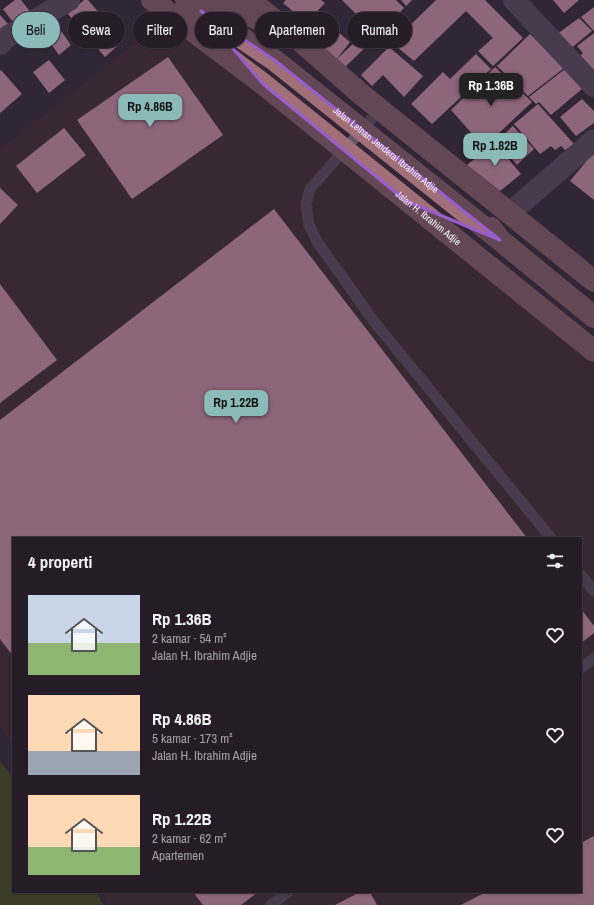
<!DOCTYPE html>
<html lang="id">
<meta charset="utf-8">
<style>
body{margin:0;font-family:"Archivo Narrow",sans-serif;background:#322934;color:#f1f3f6;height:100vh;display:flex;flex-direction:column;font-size:15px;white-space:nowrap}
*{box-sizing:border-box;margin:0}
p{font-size:13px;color:#a4a1a8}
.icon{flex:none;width:22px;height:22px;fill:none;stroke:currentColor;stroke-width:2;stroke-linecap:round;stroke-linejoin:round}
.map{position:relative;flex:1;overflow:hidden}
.sheet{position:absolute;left:12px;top:537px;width:570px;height:356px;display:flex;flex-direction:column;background:#261c28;border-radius:0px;box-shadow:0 1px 3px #0004,0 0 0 1px #423a45}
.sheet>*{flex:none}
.top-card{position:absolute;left:12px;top:12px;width:570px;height:36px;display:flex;gap:8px}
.price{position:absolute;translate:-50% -34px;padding:0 9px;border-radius:8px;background:#8bbbb9;color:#111;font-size:13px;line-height:26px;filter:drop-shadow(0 1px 2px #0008)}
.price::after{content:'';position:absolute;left:50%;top:24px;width:12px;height:9px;margin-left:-6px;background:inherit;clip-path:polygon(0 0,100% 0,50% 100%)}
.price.on{background:#222;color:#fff}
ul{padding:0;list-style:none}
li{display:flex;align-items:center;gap:12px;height:100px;padding:0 16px}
li span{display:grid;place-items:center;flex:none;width:112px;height:80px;border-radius:0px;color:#555}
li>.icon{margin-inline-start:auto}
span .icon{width:48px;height:48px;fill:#fffc;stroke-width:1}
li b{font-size:17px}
h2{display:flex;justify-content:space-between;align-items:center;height:48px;padding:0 16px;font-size:17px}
.chip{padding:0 14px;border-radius:18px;background:#261c28;box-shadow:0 1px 3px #0004,0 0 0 1px #423a45;font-size:14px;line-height:36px}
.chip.on{background:#8bbbb9;color:#111}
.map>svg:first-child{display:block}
</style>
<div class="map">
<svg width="594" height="905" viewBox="0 0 594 905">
<rect width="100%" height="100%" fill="#322636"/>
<polygon fill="#402c2f" points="165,20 594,349 594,905 109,905 102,892 581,892 581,538 13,538 13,743 0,726 0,150"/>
<polygon fill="#475a13" points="0,761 13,778 13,892 96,892 103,905 0,905"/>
<g fill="#feb3d1">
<polygon points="15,0 21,0 32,14 16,26 3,9"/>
<polygon points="84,0 88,0 123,41 105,57 68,14"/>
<polygon points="286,0 321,0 325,3 302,27 291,19 295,13 283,3"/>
<polygon points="342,0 396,0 404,8 377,35 366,24 362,28 353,19 357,15"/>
<polygon points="401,0 412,0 406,6"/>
<polygon points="436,0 485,0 523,38 493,66 478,51 493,38 466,11 414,61 392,43"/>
<polygon points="553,0 579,0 564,13"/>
<polygon points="594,7 594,31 581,17"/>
<polygon points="0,15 10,26 0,34"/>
<polygon points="579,18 592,31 570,49 556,35"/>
<polygon points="322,19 350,42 337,59 308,36"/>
<polygon points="54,21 71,45 59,55 41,30"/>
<polygon points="355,23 372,41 344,68 337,59 357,40 347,30"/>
<polygon points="594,33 594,75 579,57 583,53 577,46"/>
<polygon points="530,34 564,68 528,96 497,66"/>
<polygon points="389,47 423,76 404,97 383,75 372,86 361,75"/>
<polygon points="476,54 491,69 432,124 411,104 443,72 450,79"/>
<polygon points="168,57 223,135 132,199 77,120"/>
<polygon points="49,60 65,80 49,93 33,72"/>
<polygon points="495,67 532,102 484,147 451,110"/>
<polygon points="565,69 583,88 551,115 539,102 536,104 529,97"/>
<polygon points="1,70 22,94 0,113 0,71"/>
<polygon points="582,99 594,111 594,123 576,136 560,117"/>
<polygon points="538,104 574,144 565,150 561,146 555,150 551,146 540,154 514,124"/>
<polygon points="513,126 534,149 517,165 496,141"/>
<polygon points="64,128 86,155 37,193 16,166"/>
<polygon points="494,142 521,174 500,191 467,165"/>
<polygon points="594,152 594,200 570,181"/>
<polygon points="0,188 18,205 0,224"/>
<polygon points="274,209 527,538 13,538 13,656 0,639 0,420"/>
<polygon points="0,284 57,360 0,403"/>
<polygon points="581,609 594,626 594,633 581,643"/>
<polygon points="594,836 594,905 461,905 486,892 581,892 581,843"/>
<polygon points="193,892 258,892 241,905 203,905"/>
<polygon points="360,892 370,892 377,905 335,905"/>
</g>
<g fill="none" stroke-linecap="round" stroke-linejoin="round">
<g stroke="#645668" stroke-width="11">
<polyline points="380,109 310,189 306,204 309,225 318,243 376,324 551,538"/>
<polyline points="581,575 594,591"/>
<polyline points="581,668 594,658"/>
<polyline points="271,905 288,892"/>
</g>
<g stroke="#645668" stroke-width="22">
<polyline points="514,0 594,86"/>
<polyline points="0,44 7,37 69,0"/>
<polyline points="510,213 594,140"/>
</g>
<g stroke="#a16f78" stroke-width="22">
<path id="s1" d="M152 0 263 84 594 351"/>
<path id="s2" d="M186 0 273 59 500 240"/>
<polyline points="214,0 266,23"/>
<polyline points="249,0 297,38 362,95 594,281"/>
<polyline points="491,228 500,240 594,317"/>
</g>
</g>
<path d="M0 0H594V905H0ZM201 11 273 59 500 240 406 201 263 84Z" fill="#322636" fill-opacity=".55" fill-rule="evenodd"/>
<path fill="none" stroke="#9a5dce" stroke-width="3" stroke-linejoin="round" d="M201 11 273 59 500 240 406 201 263 84Z"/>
<g text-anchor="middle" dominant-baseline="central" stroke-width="4" stroke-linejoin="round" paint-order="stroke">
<g font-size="10" fill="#f7effa" stroke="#281c2c">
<text stroke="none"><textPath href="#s2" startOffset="250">Jalan Letnan Jenderal Ibrahim Adjie</textPath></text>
<text stroke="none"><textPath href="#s1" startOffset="352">Jalan H. Ibrahim Adjie</textPath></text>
</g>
</g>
</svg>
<b class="price on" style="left:491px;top:107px">Rp 1.36B</b>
<b class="price" style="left:150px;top:128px">Rp 4.86B</b>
<b class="price" style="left:495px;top:167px">Rp 1.82B</b>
<b class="price" style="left:236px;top:424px">Rp 1.22B</b>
<div class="top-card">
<a class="chip on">Beli</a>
<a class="chip">Sewa</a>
<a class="chip">Filter</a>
<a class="chip">Baru</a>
<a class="chip">Apartemen</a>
<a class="chip">Rumah</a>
</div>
<section class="sheet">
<h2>4 properti<svg class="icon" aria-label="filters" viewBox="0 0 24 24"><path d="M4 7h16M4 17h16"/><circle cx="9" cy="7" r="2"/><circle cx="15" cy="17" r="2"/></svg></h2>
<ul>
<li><span style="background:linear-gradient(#c9d6e8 60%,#8fb573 0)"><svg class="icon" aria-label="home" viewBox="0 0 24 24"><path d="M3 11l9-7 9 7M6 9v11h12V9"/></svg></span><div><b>Rp 1.36B</b><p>2 kamar · 54 m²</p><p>Jalan H. Ibrahim Adjie</p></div><svg class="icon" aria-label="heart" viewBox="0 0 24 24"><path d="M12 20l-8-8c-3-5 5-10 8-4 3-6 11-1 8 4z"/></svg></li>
<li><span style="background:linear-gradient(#ffd9b3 70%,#9aa5b1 0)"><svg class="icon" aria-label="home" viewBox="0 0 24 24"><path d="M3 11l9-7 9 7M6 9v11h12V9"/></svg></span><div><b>Rp 4.86B</b><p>5 kamar · 173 m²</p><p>Jalan H. Ibrahim Adjie</p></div><svg class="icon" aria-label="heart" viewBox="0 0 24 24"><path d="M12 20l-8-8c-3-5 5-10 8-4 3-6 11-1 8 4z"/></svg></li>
<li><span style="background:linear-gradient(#ffd9b3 65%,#8fb573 0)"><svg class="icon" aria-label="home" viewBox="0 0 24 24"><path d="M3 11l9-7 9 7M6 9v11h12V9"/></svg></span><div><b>Rp 1.22B</b><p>2 kamar · 62 m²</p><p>Apartemen</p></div><svg class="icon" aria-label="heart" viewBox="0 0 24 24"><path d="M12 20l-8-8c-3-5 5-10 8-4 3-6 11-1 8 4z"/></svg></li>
</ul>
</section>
</div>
